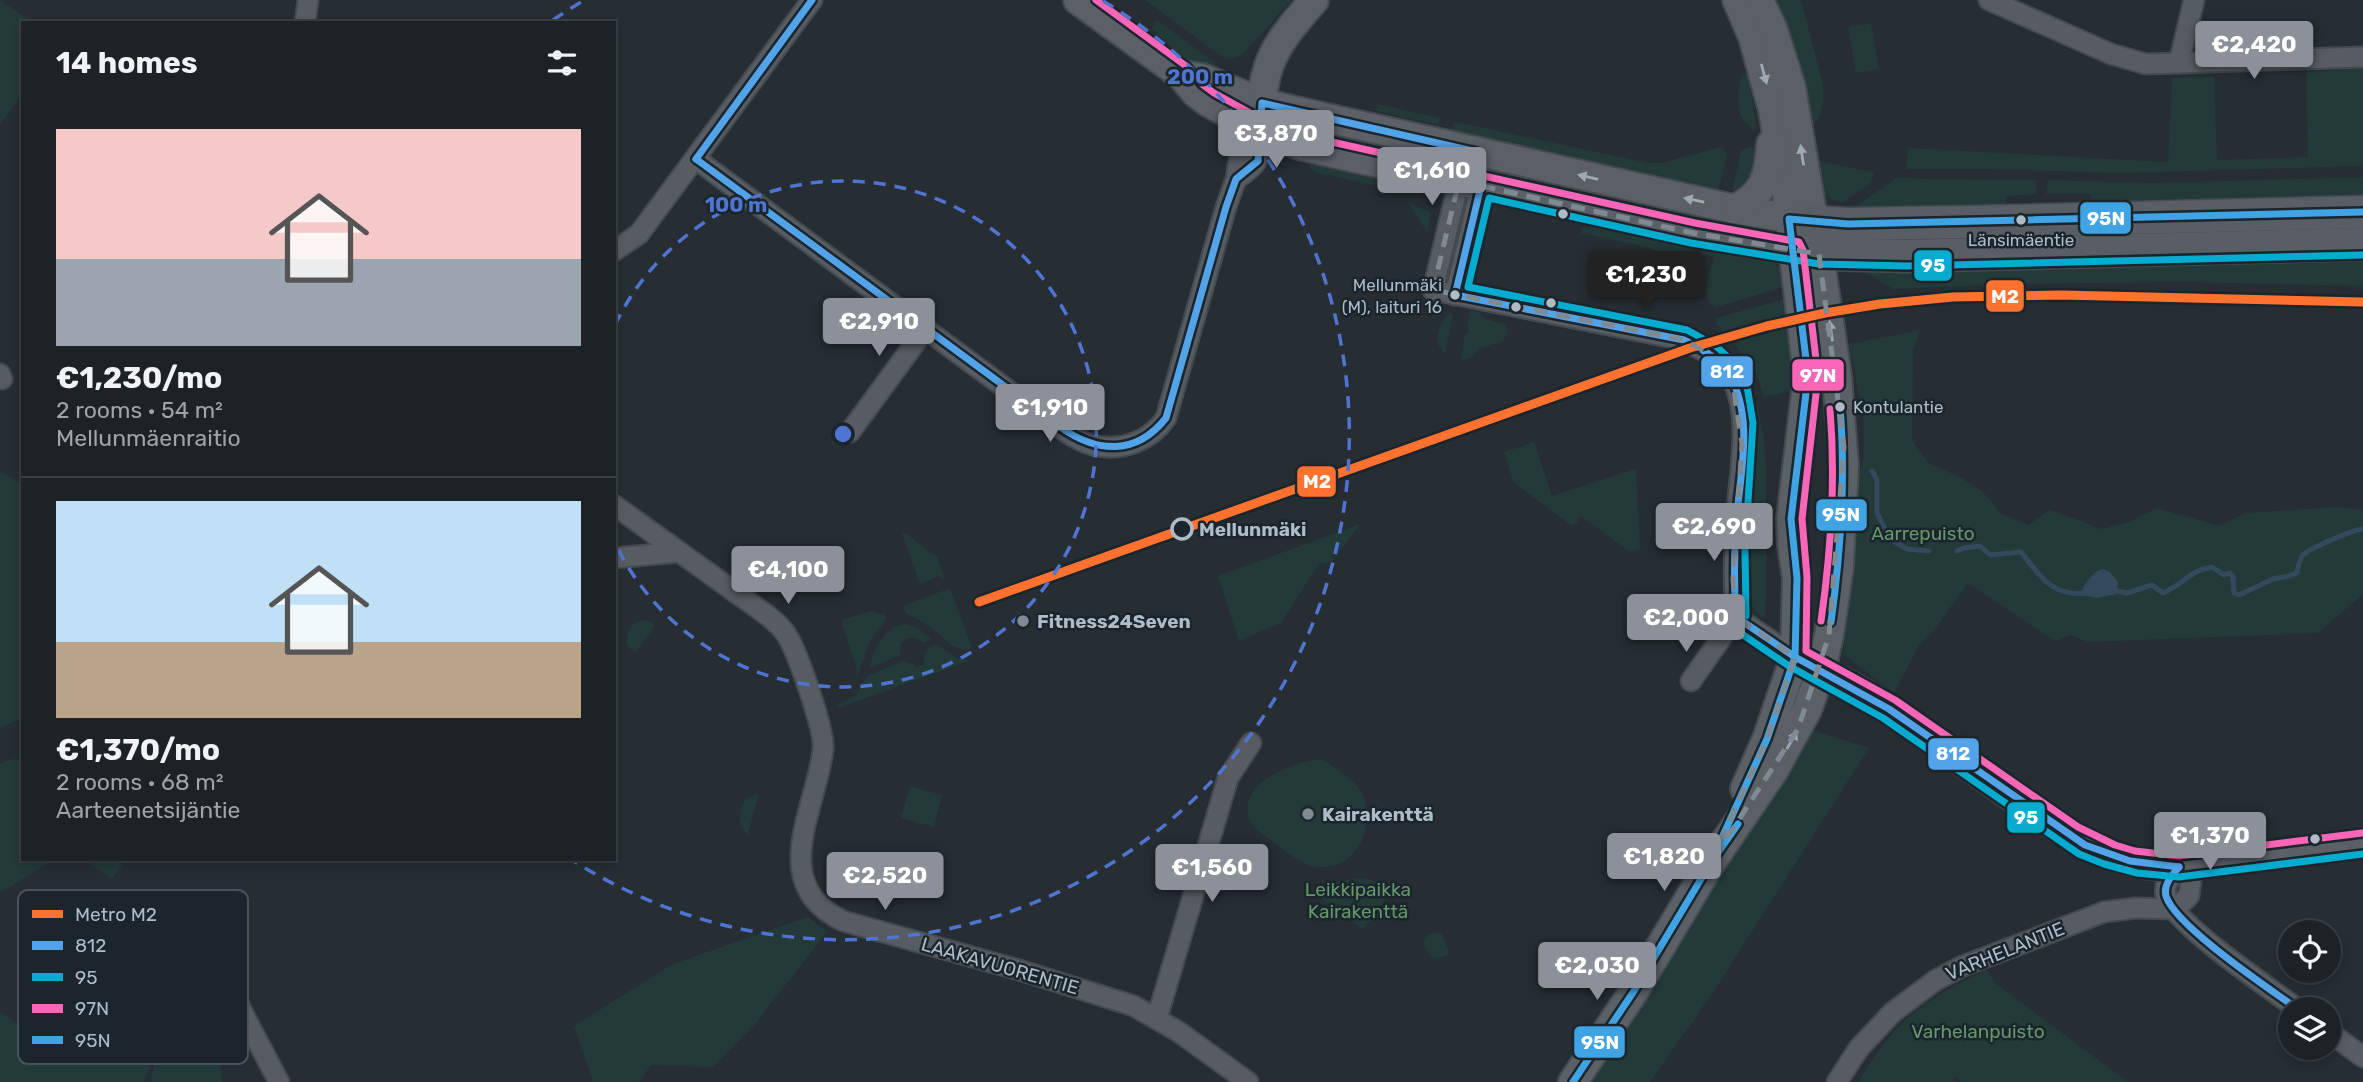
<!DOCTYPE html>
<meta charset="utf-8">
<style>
body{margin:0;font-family:Rubik,sans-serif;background:#292f32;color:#f1f3f6;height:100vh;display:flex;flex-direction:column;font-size:26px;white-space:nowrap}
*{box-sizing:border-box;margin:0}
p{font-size:23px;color:#a0a4a7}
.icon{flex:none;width:38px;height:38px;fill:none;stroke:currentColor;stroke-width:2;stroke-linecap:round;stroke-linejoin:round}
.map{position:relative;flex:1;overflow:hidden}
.panel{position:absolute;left:21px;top:21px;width:595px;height:840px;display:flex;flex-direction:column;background:#1c2226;border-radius:0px;box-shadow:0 4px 10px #0003,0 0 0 2px #3a3f43}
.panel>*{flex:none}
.controls{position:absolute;left:2278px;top:920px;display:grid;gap:14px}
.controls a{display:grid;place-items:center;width:63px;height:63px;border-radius:50%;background:#1c2226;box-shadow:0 4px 10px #0003,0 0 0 2px #3a3f43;font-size:35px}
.price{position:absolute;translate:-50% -60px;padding:0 16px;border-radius:7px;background:#8c9099;color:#fff;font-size:23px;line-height:46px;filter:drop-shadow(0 2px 4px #0008)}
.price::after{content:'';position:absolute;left:50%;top:42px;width:21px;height:16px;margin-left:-10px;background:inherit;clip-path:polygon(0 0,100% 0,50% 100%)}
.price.active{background:#222;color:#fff}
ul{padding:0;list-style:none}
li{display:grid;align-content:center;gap:14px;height:371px;padding:0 35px}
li+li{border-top:2px solid #3a3f43}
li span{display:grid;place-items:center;height:217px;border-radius:0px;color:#555}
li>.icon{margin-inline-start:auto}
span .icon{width:126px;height:126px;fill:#fffc;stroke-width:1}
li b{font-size:30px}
h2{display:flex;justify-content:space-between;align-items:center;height:84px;padding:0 35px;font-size:30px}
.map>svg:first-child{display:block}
</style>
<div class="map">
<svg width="2363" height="1082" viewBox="0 0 2363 1082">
<rect width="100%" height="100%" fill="#262e33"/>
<g fill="#233a38">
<polygon points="0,0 33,23 23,23 23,93 0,124"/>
<polygon points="1145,0 1292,0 1241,56 1228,59 1221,56"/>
<path d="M1766 0H1801L1823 85C1825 103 1822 117 1810 130L1809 103 1806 99 1799 66 1795 62Z"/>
<path d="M1157 20 1214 62 1219 68 1218 74C1185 64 1175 51 1152 28Z"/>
<polygon points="1871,23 1879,69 1856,73 1848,27"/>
<polygon points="2363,68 2363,166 2123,173 1984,169 1906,169 1908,148 2168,162 2172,78 2214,76 2217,160 2308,157 2306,72"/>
<path d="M1751 70 1750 86 1757 130C1734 123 1737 95 1741 77Z"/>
<polygon points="1377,104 1440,118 1439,125 1376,111"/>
<polygon points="1456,122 1648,163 1662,163 1717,148 1722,148 1727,155 1718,193 1450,135 1453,123"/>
<polygon points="1315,127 1433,153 1430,165 1312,138"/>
<polygon points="1749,147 1759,148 1761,162 1746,189 1743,185 1732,191 1741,151"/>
<polygon points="1309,158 1422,184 1418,195 1318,173 1310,168"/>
<path d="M1814 160 1874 172 1871 183 1843 202C1817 199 1820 182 1814 160Z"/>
<polygon points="1898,177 1924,179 2036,180 2036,194 2006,196 2006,203 1977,209 1855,210 1856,206"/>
<polygon points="2363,177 2363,202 2117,205 2091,201 2091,194 2046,194 2048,180 2153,183"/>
<polygon points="1409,204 1429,211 1431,215 1427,232"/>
<path d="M1582 227 1615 229 1763 259C1778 263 1784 271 1791 285L1716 307 1708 302C1705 286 1710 272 1714 257L1703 254 1700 264 1688 268 1648 247 1581 233Z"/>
<polygon points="2363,255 2363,286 2183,282 2014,284 1893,289 1864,271"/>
<polygon points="1788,298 1796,390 1764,397 1755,370 1736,345 1716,324 1717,318"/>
<polygon points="1470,310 1478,312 1485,319 1505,324 1508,332 1503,341 1480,348 1470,358 1461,360 1465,333 1468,334 1469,327 1467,325"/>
<path d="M1450 312 1453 315 1445 354C1431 342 1439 323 1450 312Z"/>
<polygon points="1920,330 1913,351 1912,440 1928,463 1960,477 1982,491 2002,514 2028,525 2050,510 2102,529 2129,522 2157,508 2219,526 2245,513 2338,507 2363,510 2363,594 2318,633 2088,642 2070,635 2055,641 1968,583 1935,629 1919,645 1894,693 1843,654 1856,546 1859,475 1864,457 1864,420 1849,344"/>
<polygon points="1753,389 1764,437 1766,468 1766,598 1765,615 1762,617 1752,607 1747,592 1756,447 1748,391"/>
<polygon points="1534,442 1552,496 1636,469 1640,549 1630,552 1581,516 1576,524 1571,525 1514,483 1504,452"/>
<polygon points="0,471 23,485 23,718 0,728"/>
<polygon points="1361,524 1331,562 1319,564 1281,623 1239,641 1218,576"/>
<polygon points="901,530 937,557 944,577 943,580 939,576 920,584"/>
<polygon points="950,588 972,648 966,650 952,646 931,627 906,613 903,606"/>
<path d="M872 611 881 615 884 613 886 620 871 639 856 680 857 669 841 621C851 616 861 615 872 611Z"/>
<path d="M643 620 650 621 655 626 635 653 627 645C626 632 630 623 643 620Z"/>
<path d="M904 624 916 627 931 639 924 643 916 638H907L901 643 900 655 870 668C874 648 883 629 904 624Z"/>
<polygon points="936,644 957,658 972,660 838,708 837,706 856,695 868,676 902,661 913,664 915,668 925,664 923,660 928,648"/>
<polygon points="1805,728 1869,748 1714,991 1650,1082 1589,1082"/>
<polygon points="12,759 23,760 23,859 55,859 0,893 0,764"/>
<path d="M1323 759C1334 768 1353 778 1360 790 1379 820 1359 871 1319 867 1302 865 1291 855 1277 845 1269 838 1258 833 1252 824 1229 786 1295 760 1323 759Z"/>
<polygon points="910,786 942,795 934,827 901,818"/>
<path d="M759 793 748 835C736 824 739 811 746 798Z"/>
<polygon points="84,859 127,859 112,879"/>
<polygon points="1360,878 1371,880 1391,892 1363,929 1312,892 1317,885"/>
<polygon points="808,917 827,932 755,1024 713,1067 651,1065 639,1082 593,1082 574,1026 673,964"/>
<path d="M1437 933 1442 934 1449 952 1448 955 1434 959C1423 949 1416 935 1437 933Z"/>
<path d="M1987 970 1994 982 2128 1082H1961L1956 1076 1953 1082H1859C1862 1074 1868 1066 1873 1059 1903 1014 1938 992 1987 970Z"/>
<polygon points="165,988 187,1003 164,1032 144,1082 0,1082 0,1012 27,1031 131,1035"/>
<path d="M193 1008 204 1013 224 1016 234 1027 219 1057 223 1082H151C154 1052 173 1029 193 1008Z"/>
</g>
<path fill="#334a5c" d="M2102 569 2109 571 2118 582 2116 594 2097 598 2081 595C2082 586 2092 572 2102 569Z"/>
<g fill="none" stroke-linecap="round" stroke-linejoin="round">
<g stroke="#334a5c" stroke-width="5">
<polyline points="1872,471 1877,480 1877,513 1890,539 1907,549 1929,551"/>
<path d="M1957 551 1964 548 1980 546 1990 555 2021 552C2040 576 2052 597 2085 593"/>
<path d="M2112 590 2127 593 2152 585 2163 593C2182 585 2191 570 2212 567L2224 575 2230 573 2233 577 2234 593 2239 595 2273 579 2289 576 2297 573C2298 567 2299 561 2302 556 2307 549 2355 529 2363 529"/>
</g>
<defs>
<g id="street">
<polyline points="1989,0 2111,54 2146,64 2363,57"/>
<polyline points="305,23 308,0"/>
<polyline points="2179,63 2194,0"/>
<path d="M1477 152 1459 181 1433 290 1684 340C1702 350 1719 357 1730 376 1752 410 1740 470 1737 509 1734 546 1733 581 1736 617"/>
<path d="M696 159 1039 413C1056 424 1077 443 1097 446 1124 451 1151 440 1166 418L1226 207 1236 179 1240 153 1259 130"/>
<path d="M1236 179C1262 162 1258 160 1259 130"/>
<polyline points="614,251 639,234 812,0"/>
<polyline points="1455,295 1481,186 1480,174"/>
<polyline points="0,374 2,379"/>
<polyline points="850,432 926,328"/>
<path d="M614 505 767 615C774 621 781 626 786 634 797 650 825 731 823 749 817 808 766 884 843 921L1019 970 1134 1006 1179 1032 1248 1082"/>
<polyline points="614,558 679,552"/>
<polyline points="1736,617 1795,657"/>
<polyline points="1691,681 1736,617"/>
<path d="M2175 909 2189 896 2191 879 2179 867C2172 875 2163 884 2166 896 2175 925 2271 989 2299 1010"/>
<polyline points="228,985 279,1082"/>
<polyline points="1157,1018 1228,778 1251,743"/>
<polyline points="2329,1032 2363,1057"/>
<polyline points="1837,1082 1859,1048 1893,1012 1936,980 1963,966 2104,912 2135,908 2175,909"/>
</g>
<g id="secondary">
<polyline points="1078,0 1180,74 1196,93 1208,102 1259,130 1302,146 1693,233 1809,253"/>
<polyline points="1737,0 1753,37 1773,110 1787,195 1808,376 1791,519 1792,544 1797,578 1795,657 1767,739 1745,789"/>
<polyline points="1183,75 1202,78 1262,103 1309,114 1734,209 1806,221"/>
<path d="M1260 121C1262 106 1262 90 1266 76 1273 45 1295 23 1314 0"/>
<path d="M1734 209C1765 195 1769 175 1771 144"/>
<path d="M1807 664C1836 679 1865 692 1891 711 1933 740 1973 769 2014 798 2069 835 2109 867 2179 867L2363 843"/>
<polyline points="1573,1082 1634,991 1710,864 1774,770 1807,710 1821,671 1829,635 1839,567 1844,466 1837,376 1819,254 1791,87 1773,30 1759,0"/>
</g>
<g id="primary">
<polyline points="1813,222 1848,224 1972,222 2363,212"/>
<polyline points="1819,254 1907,256 2363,244"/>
</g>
</defs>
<use href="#street" stroke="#444a4e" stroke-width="23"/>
<use href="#secondary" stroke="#444a4e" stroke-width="32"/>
<use href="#primary" stroke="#434b50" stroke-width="35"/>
<use href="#street" stroke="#565c61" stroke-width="19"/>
<use href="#secondary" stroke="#5a6066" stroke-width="28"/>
<use href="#primary" stroke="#585e63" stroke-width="32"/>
<defs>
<g id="bus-1">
<path d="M696 159 1060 427C1097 453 1136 456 1166 418L1226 207 1236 179 1258 161 1262 103 1477 152 1481 186 1455 295 1684 340C1701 349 1720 358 1730 376 1755 420 1739 478 1736 525 1734 556 1734 586 1736 617"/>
<polyline points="696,159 812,0"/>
<polyline points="1736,617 1795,657 1889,709 2085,845 2130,861 2179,867"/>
<path d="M2179 867C2172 875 2163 885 2166 896 2175 926 2270 989 2299 1010"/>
</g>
<g id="bus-2">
<polyline points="1746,616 1745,550 1753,423 1747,386 1734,363 1716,346 1687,330 1468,287 1489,198 1691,243 1819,264 1907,266 2363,255"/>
<polyline points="1730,626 1789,666 1883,718 2079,854 2104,864 2137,873 2179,877 2363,854"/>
</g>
<g id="bus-3">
<polyline points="1096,0 1186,66 1203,85 1214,93 1263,120 1305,136 1695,223 1799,242 1803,250 1818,376 1802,519 1807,577 1806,651 1895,700 2078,827 2115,845 2135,851 2179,856 2362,833"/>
<path d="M1821 621C1831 551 1836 481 1830 409"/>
</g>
<g id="bus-4">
<path d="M1831 622C1841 550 1846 479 1840 407"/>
<polyline points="1710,864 1767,739 1795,657 1797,578 1791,519 1808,376 1789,219 1848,224 2363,212"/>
<polyline points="1573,1082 1634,991 1710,864 1738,824"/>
</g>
</defs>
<use href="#bus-1" stroke="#1a252d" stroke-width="12"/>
<use href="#bus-2" stroke="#1a252d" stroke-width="12"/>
<use href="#bus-3" stroke="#1a252d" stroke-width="12"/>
<use href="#bus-4" stroke="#1a252d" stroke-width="12"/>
<use href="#bus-1" stroke="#53a3e8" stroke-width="7"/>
<use href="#bus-2" stroke="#06acd0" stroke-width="7"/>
<use href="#bus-3" stroke="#fa66b7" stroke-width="7"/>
<use href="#bus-4" stroke="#40a4e4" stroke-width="7"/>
<defs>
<polyline id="metro-1" points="979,602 1690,348 1767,326 1825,313 1880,304 1953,297 2062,295 2363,302"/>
</defs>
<use href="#metro-1" stroke="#1a252d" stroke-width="14"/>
<use href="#metro-1" stroke="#ff712e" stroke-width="9"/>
</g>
<defs><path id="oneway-solid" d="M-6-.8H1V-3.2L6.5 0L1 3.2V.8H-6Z" transform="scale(1.75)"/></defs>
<g fill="#9ea9b2">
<use href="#oneway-solid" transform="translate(1764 74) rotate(75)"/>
<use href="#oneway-solid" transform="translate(1802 155) rotate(-99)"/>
<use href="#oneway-solid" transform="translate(1588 177) rotate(-167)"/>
<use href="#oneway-solid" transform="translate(1694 200) rotate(-168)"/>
<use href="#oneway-solid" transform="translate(1831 331) rotate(-98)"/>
<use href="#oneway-solid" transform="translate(1792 740) rotate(-60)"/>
</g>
<path fill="none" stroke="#7f8a92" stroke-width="5" stroke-dasharray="14 9" stroke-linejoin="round" d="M1459 181 1693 233 1819 254 1844 447 1829 635 1798 729 1710 864 1767 739 1795 657 1736 617 1733 579 1742 444 1732 378 1717 358 1684 340 1433 290Z"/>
<g fill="none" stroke="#5074d1" stroke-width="3.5" stroke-dasharray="12 9">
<path d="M615 325A253 253 0 1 1 615 543"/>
<path d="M553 20A505 505 0 0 1 583 1M1103 1A505 505 0 1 1 572 860"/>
</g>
<g fill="#afbbc5" stroke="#1a252d" stroke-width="2.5">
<circle cx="1563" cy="214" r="6"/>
<circle cx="2021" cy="220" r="6"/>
<circle cx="1455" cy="295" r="6"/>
<circle cx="1551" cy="303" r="6"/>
<circle cx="1516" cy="307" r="6"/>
<circle cx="1840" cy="407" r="6"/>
<circle cx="2315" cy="839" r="6"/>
</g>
<circle fill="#1a252d" stroke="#afbbc5" stroke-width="3.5" cx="1182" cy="529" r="10"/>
<g fill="#7f8a92" stroke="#1a252d" stroke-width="2.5">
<circle cx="1023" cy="621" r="7"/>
<circle cx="1308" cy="814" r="7"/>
</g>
<g text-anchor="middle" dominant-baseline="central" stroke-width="5" stroke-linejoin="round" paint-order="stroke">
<g font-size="17" fill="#afbbc5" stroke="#1a252d">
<text x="2021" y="240">Länsimäentie</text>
<text x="1442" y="285" text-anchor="end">Mellunmäki<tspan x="1442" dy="22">(M), laituri 16</tspan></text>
<text x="1853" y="407" text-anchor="start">Kontulantie</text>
</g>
<g font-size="19" font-weight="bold" fill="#afbbc5" stroke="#1a252d" text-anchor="start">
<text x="1199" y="529">Mellunmäki</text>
</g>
<g font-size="19" fill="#669669" stroke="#1a252d">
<text x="1923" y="533">Aarrepuisto</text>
<text x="1358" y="889">Leikkipaikka<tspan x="1358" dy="22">Kairakenttä</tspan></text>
<text x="1978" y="1031">Varhelanpuisto</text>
</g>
<g font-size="19" font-weight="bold" fill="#afbbc5" stroke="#1a252d" text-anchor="start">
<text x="1037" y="621">Fitness24Seven</text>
<text x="1322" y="814">Kairakenttä</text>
</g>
<g font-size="19" fill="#afbbc5" stroke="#1a252d">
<text transform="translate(2005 951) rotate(-22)">VARHELANTIE</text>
<text transform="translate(1000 966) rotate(16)">LAAKAVUORENTIE</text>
</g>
</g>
<rect x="18" y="890" width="230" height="174" rx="10" fill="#1a252d" stroke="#47525b" stroke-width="2"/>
<rect x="32" y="910" width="31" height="8" fill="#ff712e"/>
<rect x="32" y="941" width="31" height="9" fill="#53a3e8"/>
<rect x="32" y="973" width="31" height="8" fill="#06acd0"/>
<rect x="32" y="1004" width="31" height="9" fill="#fa66b7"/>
<rect x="32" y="1036" width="31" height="8" fill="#40a4e4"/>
<g font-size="19" fill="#afbbc5">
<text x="75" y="921">Metro M2</text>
<text x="75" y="952">812</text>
<text x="75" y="984">95</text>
<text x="75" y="1015">97N</text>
<text x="75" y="1047">95N</text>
</g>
<circle cx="843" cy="434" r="10" fill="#5074d1" stroke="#1a252d" stroke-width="3.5"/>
<g font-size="21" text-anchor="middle" font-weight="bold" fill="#5074d1" stroke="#1a252d" stroke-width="5" stroke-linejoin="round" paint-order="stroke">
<text x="1200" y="84">200 m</text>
<text x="736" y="212">100 m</text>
</g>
<g stroke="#1a252d" stroke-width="2.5">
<rect x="2079" y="201" width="53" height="34" rx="7" fill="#40a4e4"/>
<rect x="1913" y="249" width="40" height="33" rx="7" fill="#06acd0"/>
<rect x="1985" y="279" width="40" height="34" rx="7" fill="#ff712e"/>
<rect x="1700" y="355" width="54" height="33" rx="7" fill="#53a3e8"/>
<rect x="1791" y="358" width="54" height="34" rx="7" fill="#fa66b7"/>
<rect x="1296" y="465" width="41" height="33" rx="7" fill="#ff712e"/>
<rect x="1815" y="498" width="53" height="34" rx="7" fill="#40a4e4"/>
<rect x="1927" y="737" width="53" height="34" rx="7" fill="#53a3e8"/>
<rect x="2006" y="801" width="40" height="33" rx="7" fill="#06acd0"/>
<rect x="1573" y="1025" width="53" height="34" rx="7" fill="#40a4e4"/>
</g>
<g font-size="19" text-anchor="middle" font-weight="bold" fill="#fff">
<text x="2106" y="225">95N</text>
<text x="1933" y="272">95</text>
<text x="2005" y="303">M2</text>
<text x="1727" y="378">812</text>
<text x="1818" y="382">97N</text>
<text x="1317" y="488">M2</text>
<text x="1841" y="521">95N</text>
<text x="1953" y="760">812</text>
<text x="2026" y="824">95</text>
<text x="1600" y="1049">95N</text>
</g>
</svg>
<div class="controls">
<a><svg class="icon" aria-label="locate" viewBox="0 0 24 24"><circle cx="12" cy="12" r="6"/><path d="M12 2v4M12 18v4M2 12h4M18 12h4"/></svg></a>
<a><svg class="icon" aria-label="layers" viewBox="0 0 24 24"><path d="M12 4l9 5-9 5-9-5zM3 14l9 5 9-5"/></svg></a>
</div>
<b class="price" style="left:2254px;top:81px">€2,420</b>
<b class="price" style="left:1276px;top:170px">€3,870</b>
<b class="price" style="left:1432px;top:207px">€1,610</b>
<b class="price active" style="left:1646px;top:311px">€1,230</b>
<b class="price" style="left:879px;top:358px">€2,910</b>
<b class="price" style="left:1050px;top:444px">€1,910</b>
<b class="price" style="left:1714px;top:563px">€2,690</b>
<b class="price" style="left:788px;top:606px">€4,100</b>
<b class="price" style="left:1686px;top:654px">€2,000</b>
<b class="price" style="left:2210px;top:872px">€1,370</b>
<b class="price" style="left:1664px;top:893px">€1,820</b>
<b class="price" style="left:1212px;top:904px">€1,560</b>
<b class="price" style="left:885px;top:912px">€2,520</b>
<b class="price" style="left:1597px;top:1002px">€2,030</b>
<section class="panel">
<h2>14 homes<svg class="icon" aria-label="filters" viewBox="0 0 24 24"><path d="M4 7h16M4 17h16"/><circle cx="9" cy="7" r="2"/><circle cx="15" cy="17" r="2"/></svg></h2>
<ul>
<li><span style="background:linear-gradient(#f6c9c9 60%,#9aa5b1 0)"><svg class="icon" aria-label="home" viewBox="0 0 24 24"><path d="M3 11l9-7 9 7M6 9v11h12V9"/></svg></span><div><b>€1,230/mo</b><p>2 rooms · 54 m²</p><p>Mellunmäenraitio</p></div></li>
<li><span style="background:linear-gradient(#bfe0f5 65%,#b9a48a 0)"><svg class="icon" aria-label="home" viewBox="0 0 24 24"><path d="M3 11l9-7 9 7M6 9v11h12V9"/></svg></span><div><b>€1,370/mo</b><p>2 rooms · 68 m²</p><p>Aarteenetsijäntie</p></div></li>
</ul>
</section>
</div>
